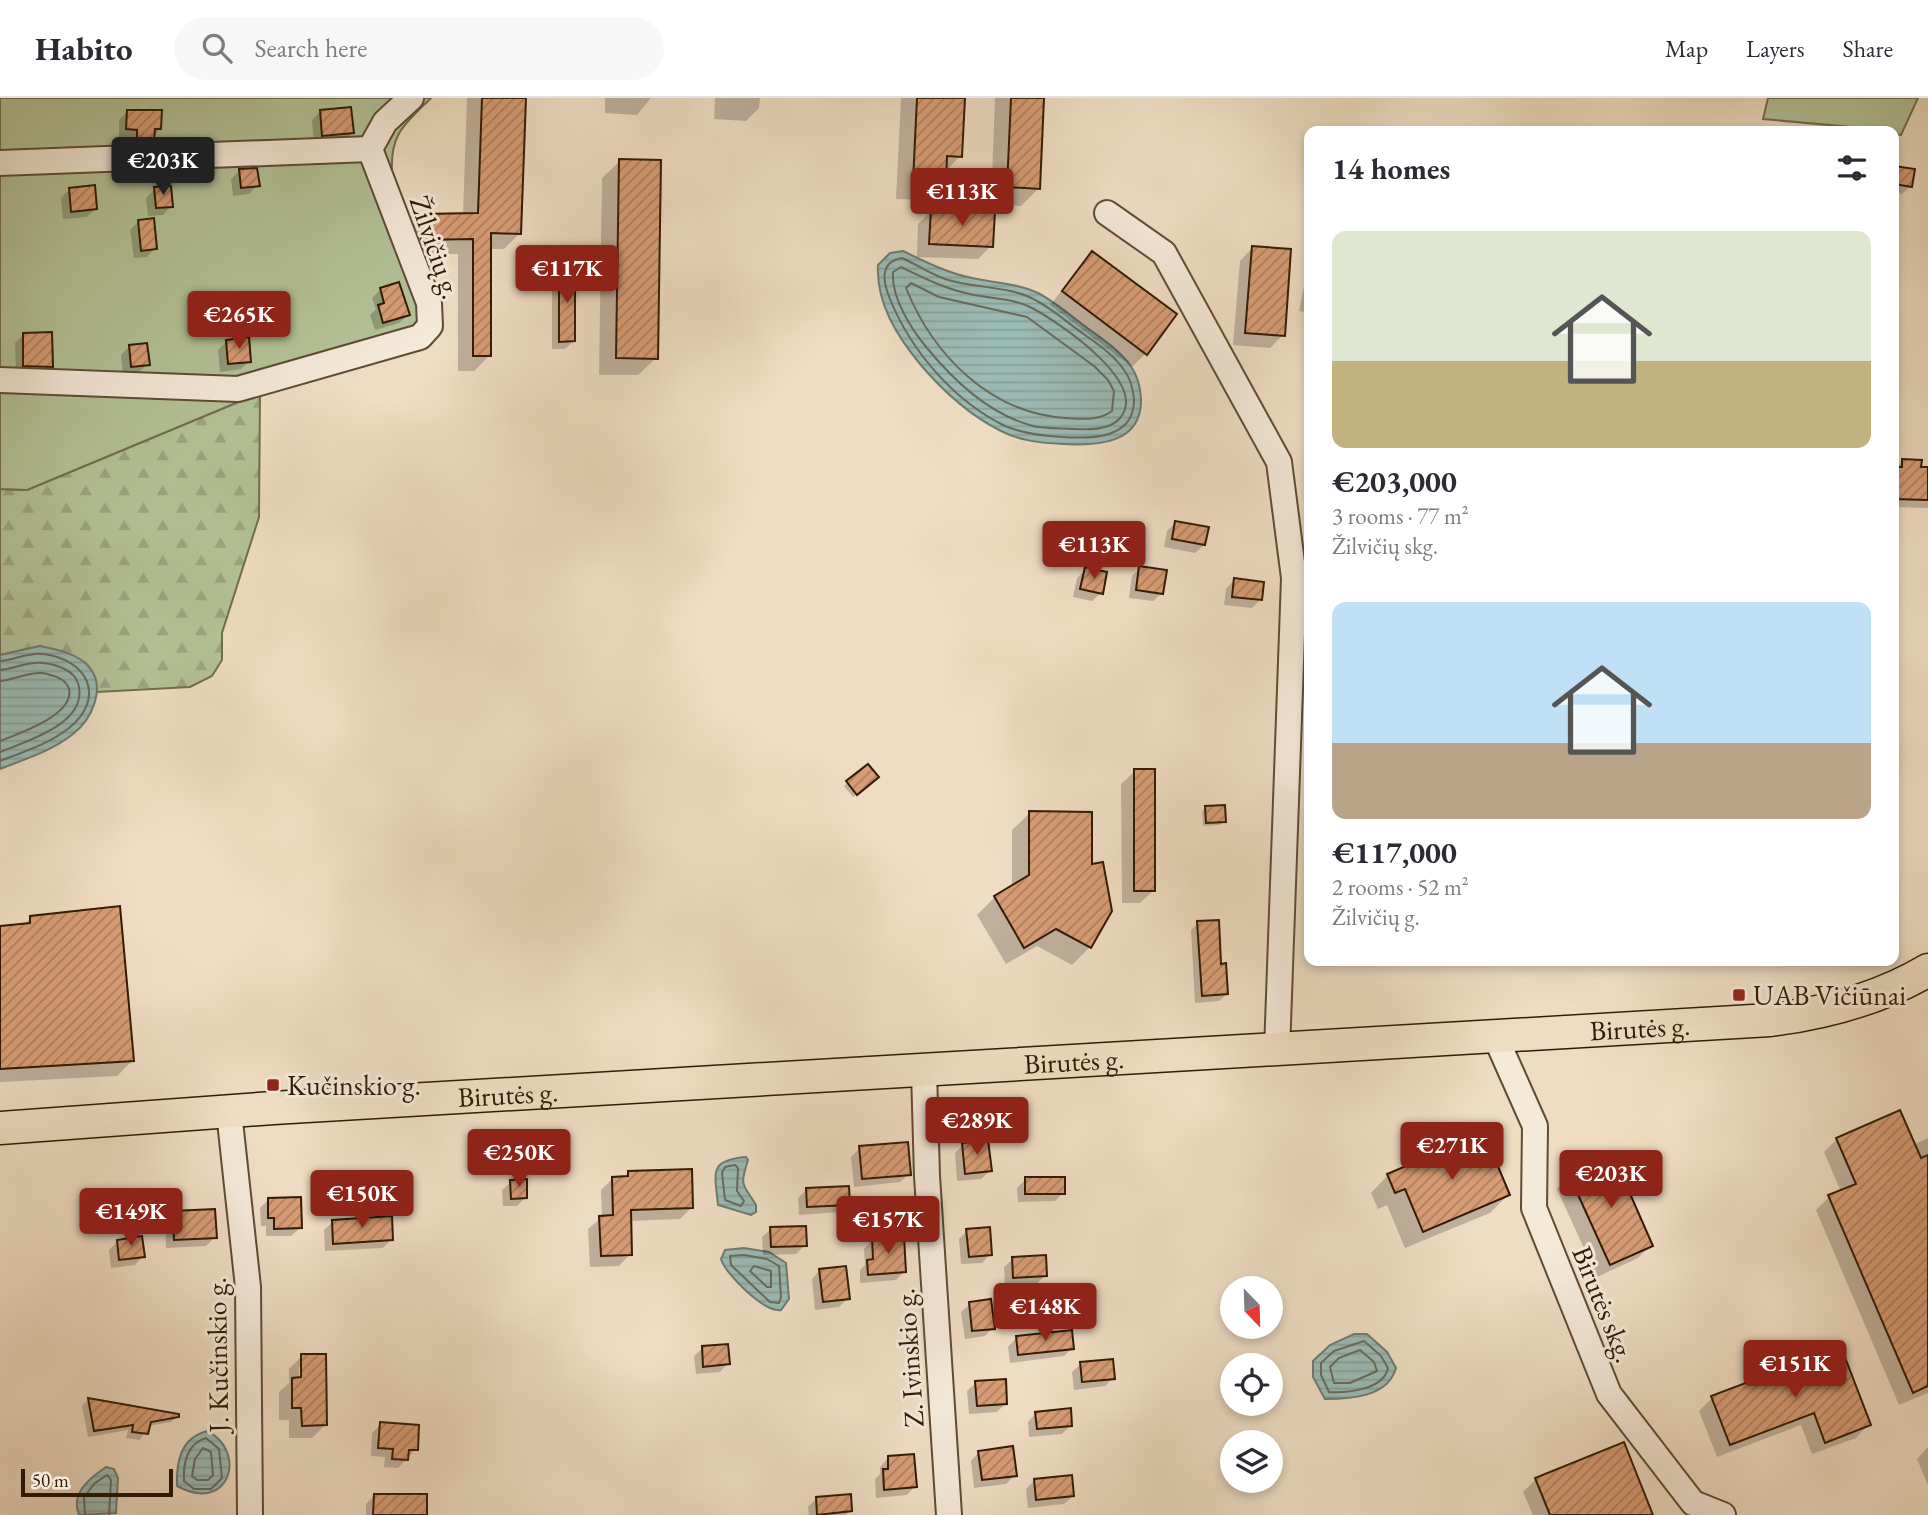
<!DOCTYPE html>
<meta charset="utf-8">
<style>
body{margin:0;font-family:"EB Garamond",serif;background:#f7f7f7;color:#2b2b33;height:100vh;display:flex;flex-direction:column;font-size:26px;white-space:nowrap}
*{box-sizing:border-box;margin:0}
p{font-size:23px;color:#7c7c81}
.icon{flex:none;width:38px;height:38px;fill:none;stroke:currentColor;stroke-width:2;stroke-linecap:round;stroke-linejoin:round}
.map{position:relative;flex:1;overflow:hidden}
.details{position:absolute;left:1304px;top:28px;width:595px;height:840px;display:flex;flex-direction:column;background:#fff;border-radius:14px;box-shadow:0 4px 10px #0003}
.details>*{flex:none}
.needle{width:46px;rotate:157deg}
.controls{position:absolute;left:1220px;top:1178px;display:grid;gap:14px}
.controls a{display:grid;place-items:center;width:63px;height:63px;border-radius:50%;background:#fff;box-shadow:0 4px 10px #0003;font-size:35px}
.scale{position:absolute;left:21px;bottom:18px;width:152px;box-sizing:border-box;padding-left:7px;border:4px solid #311b03;border-top:0;font-size:19px;line-height:24px;white-space:nowrap;color:#311b03;-webkit-text-stroke:5px #f5e9d8;paint-order:stroke}
.price{position:absolute;translate:-50% -60px;padding:0 16px;border-radius:7px;background:#8f2418;color:#fff;font-size:23px;line-height:46px;filter:drop-shadow(0 2px 4px #0008)}
.price::after{content:'';position:absolute;left:50%;top:42px;width:21px;height:16px;margin-left:-10px;background:inherit;clip-path:polygon(0 0,100% 0,50% 100%)}
.price.on{background:#222;color:#fff}
ul{padding:0;list-style:none}
li{display:grid;align-content:center;gap:14px;height:371px;padding:0 28px}
li span{display:grid;place-items:center;height:217px;border-radius:14px;color:#555}
li>.icon{margin-inline-start:auto}
span .icon{width:126px;height:126px;fill:#fffc;stroke-width:1}
li b{font-size:30px}
h2{display:flex;justify-content:space-between;align-items:center;height:84px;padding:0 28px;font-size:30px}
header{display:flex;align-items:center;gap:42px;box-sizing:border-box;height:98px;padding:0 35px;background:#fff;border-bottom:2px solid #e1e1e2}
header strong{font-size:33px}
nav{display:flex;gap:38px;margin-inline-start:auto;font-size:24px}
.search{width:490px;height:63px;background:#f7f7f7;display:flex;align-items:center;gap:18px;box-sizing:border-box;padding:0 24px;border-radius:38px;color:#7c7c81;font-size:26px}
.map>svg:first-child{display:block}
</style>
<header>
<strong>Habito</strong>
<div class="search"><svg class="icon" aria-label="search" viewBox="0 0 24 24"><circle cx="10" cy="10" r="6"/><path d="M15 15l6 6"/></svg>Search here</div>
<nav><a>Map</a><a>Layers</a><a>Share</a></nav>
</header>
<div class="map">
<svg width="1928" height="1417" viewBox="0 0 1928 1417">
<defs>
<pattern id="forest-firs" width="22" height="20" patternUnits="userSpaceOnUse" patternTransform="scale(1.75)"><rect width="22" height="20" fill="#b4c298"/><path d="M5 1l3.5 6h-7zM16 11l3.5 6h-7z" fill="#9ba681"/></pattern>
<pattern id="water-rules" width="6" height="5" patternUnits="userSpaceOnUse" patternTransform="scale(1.75)"><rect width="6" height="5" fill="#9abbb5"/><path d="M0 2.5h6" fill="none" stroke="#85a09a"/></pattern>
<pattern id="building-hatch" width="6" height="6" patternUnits="userSpaceOnUse" patternTransform="scale(1.75)"><rect width="6" height="6" fill="#d89d76"/><path d="M-1 1l2-2M0 6l6-6M5 7l2-2" fill="none" stroke="#b07f5f"/></pattern>
</defs>
<rect width="100%" height="100%" fill="#efddc3"/>
<filter id="stains"><feTurbulence type="fractalNoise" baseFrequency=".00286" numOctaves="4"/><feColorMatrix values="0 0 0 0 .2 0 0 0 0 .09 0 0 0 0 .02 0 0 0 .5 -.17"/></filter>
<radialGradient id="worn" r=".72"><stop offset=".6" stop-color="#630" stop-opacity="0"/><stop offset="1" stop-color="#630" stop-opacity=".3"/></radialGradient>
<polygon fill="url(#forest-firs)" stroke="#726e4e" stroke-width="2" points="260,295 259,419 222,535 222,562 212,578 190,589 97,594 90,570 40,548 0,557 0,391 27,392"/>
<g fill="#b4c298" stroke="#726e4e" stroke-width="2">
<path d="M0 0H431C406 25 390 35 392 73L435 191 433 241 260 295 27 392 0 391Z"/>
<polygon points="1768,0 1918,0 1901,37 1894,36 1894,33 1763,21"/>
</g>
<g fill="url(#water-rules)" stroke="#707b6e" stroke-width="2">
<path d="M903 153C926 164 947 175 972 180 994 185 1017 185 1038 195 1055 204 1071 218 1086 229 1101 240 1118 251 1130 267 1138 278 1140 288 1141 301 1142 346 1097 348 1063 346 1041 345 1021 343 1001 333 971 318 942 292 920 266 897 238 876 205 878 167L890 155Z"/>
<path d="M40 548C58 552 77 555 89 569 107 590 91 622 73 636 52 653 25 661 0 671V557Z"/>
<path d="M746 1059 748 1062C739 1090 743 1085 756 1107V1114L751 1117 718 1107C715 1075 708 1062 746 1059Z"/>
<path d="M744 1150 769 1154 786 1165 789 1201 781 1212C765 1215 725 1176 721 1161L725 1152Z"/>
<path d="M1354 1236H1367L1387 1254 1396 1270C1388 1299 1351 1301 1325 1301L1313 1279V1263L1330 1247Z"/>
<path d="M207 1333C248 1353 230 1417 177 1388 176 1363 181 1340 207 1333Z"/>
<path d="M106 1369 114 1371 118 1380 116 1415 79 1417C70 1395 90 1380 106 1369Z"/>
</g>
<g fill="#0003" fill-rule="evenodd">
<polygon points="467,0 524,0 520,135 504,151 489,151 490,257 474,273 458,273 458,156 406,157 406,134 421,118 463,117"/>
<polygon points="605,0 651,0 637,17 605,15"/>
<polygon points="715,0 760,0 759,10 746,23 714,21"/>
<polygon points="901,0 963,0 960,58 945,74 944,85 926,102 896,101"/>
<polygon points="995,0 1043,0 1039,90 1021,108 991,106"/>
<polygon points="128,13 160,31 144,50 129,50 129,39 119,39 119,22"/>
<polygon points="320,14 352,35 343,43 314,46 312,22"/>
<polygon points="620,63 656,260 638,277 599,277 602,80"/>
<polygon points="1894,69 1913,73 1911,88 1902,96 1894,95"/>
<polygon points="239,73 258,87 249,96 233,98 231,81"/>
<polygon points="70,91 95,111 87,119 63,121 61,100"/>
<polygon points="155,91 171,108 163,117 148,118 146,100"/>
<polygon points="931,113 991,148 978,161 917,159 918,126"/>
<polygon points="139,123 155,150 147,159 134,160 130,132"/>
<polygon points="1253,149 1283,237 1270,250 1233,247 1240,163"/>
<polygon points="1092,155 1145,256 1132,269 1050,207"/>
<polygon points="1309,164 1309,215 1299,213"/>
<polygon points="560,172 574,243 565,251 552,251 552,180"/>
<polygon points="381,191 408,217 399,225 375,232 370,217 376,211 372,200"/>
<polygon points="24,236 51,268 43,277 16,276 15,245"/>
<polygon points="227,243 249,263 241,271 220,274 218,252"/>
<polygon points="129,249 148,266 139,274 123,277 121,257"/>
<polygon points="1903,363 1928,371 1928,410 1894,409 1894,371"/>
<polygon points="1175,425 1204,447 1195,455 1164,449 1167,433"/>
<polygon points="1140,470 1162,495 1153,503 1129,500 1132,478"/>
<polygon points="1086,471 1101,495 1092,503 1073,499 1077,480"/>
<polygon points="1234,482 1260,502 1252,510 1224,507 1226,491"/>
<polygon points="1135,673 1154,792 1140,805 1122,805 1121,686"/>
<polygon points="873,683 853,699 844,688 848,685"/>
<polygon points="1206,710 1224,723 1220,727 1203,728 1202,713"/>
<polygon points="1030,715 1090,768 1110,813 1090,849 1072,867 1037,848 1006,866 977,817 995,799 1012,789 1012,732"/>
<polygon points="31,820 132,963 117,978 0,984 0,830 22,828"/>
<polygon points="1198,825 1219,868 1227,896 1219,903 1195,905 1191,832"/>
<polygon points="1344,863 1465,863 1344,866"/>
<polygon points="1928,1040 1928,1295 1899,1307 1816,1112 1829,1099 1841,1094 1824,1054 1837,1041 1913,1047"/>
<polygon points="963,1047 990,1073 981,1081 957,1083 955,1055"/>
<polygon points="860,1050 909,1076 900,1084 854,1089 851,1059"/>
<polygon points="628,1075 692,1109 680,1121 629,1123 630,1156 619,1168 590,1169 588,1131 602,1119 601,1092 613,1080 623,1080"/>
<polygon points="1388,1077 1508,1097 1490,1115 1405,1150 1387,1107 1378,1111 1371,1095"/>
<polygon points="1570,1078 1651,1147 1638,1160 1597,1179 1557,1091"/>
<polygon points="1026,1081 1063,1095 1055,1103 1018,1104 1017,1090"/>
<polygon points="511,1084 526,1099 517,1108 503,1108 502,1092"/>
<polygon points="806,1092 849,1106 840,1114 799,1117 798,1100"/>
<polygon points="269,1101 300,1130 291,1138 266,1138 266,1128 261,1128 260,1110"/>
<polygon points="173,1115 215,1139 206,1148 166,1150 165,1123"/>
<polygon points="333,1124 392,1141 383,1150 325,1153 324,1132"/>
<polygon points="771,1131 805,1147 796,1156 763,1157 762,1139"/>
<polygon points="967,1133 990,1156 982,1165 961,1166 959,1141"/>
<polygon points="872,1142 904,1174 896,1182 860,1185 860,1172 865,1167 864,1151"/>
<polygon points="118,1143 143,1158 135,1167 111,1170 109,1152"/>
<polygon points="1013,1161 1045,1178 1036,1186 1005,1188 1004,1169"/>
<polygon points="820,1172 848,1200 839,1209 815,1212 812,1181"/>
<polygon points="970,1206 993,1230 985,1238 965,1241 961,1214"/>
<polygon points="1016,1240 1072,1250 1064,1258 1010,1265 1008,1249"/>
<polygon points="703,1250 728,1265 720,1274 696,1276 694,1258"/>
<polygon points="1840,1251 1869,1326 1856,1340 1812,1356 1801,1327 1717,1359 1699,1313 1712,1300"/>
<path d="M302 1258 325 1327 312 1340H289V1322H279V1294L289 1285V1271ZM299 1269H303V1288H299Z"/>
<polygon points="1081,1266 1113,1280 1105,1288 1074,1292 1072,1274"/>
<polygon points="976,1285 1006,1305 997,1314 969,1316 967,1293"/>
<polygon points="88,1302 145,1312 176,1320 171,1324 148,1328 140,1342 126,1340 128,1332 88,1339 82,1308"/>
<polygon points="1036,1315 1071,1327 1062,1336 1029,1339 1028,1324"/>
<polygon points="381,1326 416,1351 398,1370 384,1369 385,1359 371,1358 372,1335"/>
<polygon points="1928,1349 1928,1387 1917,1361"/>
<polygon points="979,1354 1015,1377 1006,1386 974,1390 971,1363"/>
<polygon points="888,1360 915,1388 907,1397 876,1400 875,1381 880,1376 880,1369"/>
<polygon points="1536,1381 1651,1417 1533,1417 1523,1394"/>
<polygon points="1035,1382 1073,1398 1064,1406 1028,1410 1026,1391"/>
<polygon points="374,1398 425,1417 366,1417 366,1406"/>
<polygon points="816,1401 851,1412 846,1417 809,1417 808,1409"/>
</g>
<g fill="none" stroke-linecap="round" stroke-linejoin="round">
<g stroke="#666b5c" stroke-width="2">
<path d="M902 160C916 166 930 176 945 181 974 191 1010 187 1037 203 1054 212 1069 226 1085 237 1099 247 1114 257 1124 272 1131 281 1133 290 1134 301 1135 341 1092 341 1062 339 1042 338 1024 336 1005 328 954 303 911 253 890 201 883 184 879 164 902 160Z"/>
<path d="M901 169C924 180 945 191 970 196 991 201 1013 200 1032 210 1058 224 1150 285 1120 320 1110 332 1089 332 1075 331 1062 330 1046 331 1033 328 991 317 954 283 927 250 911 231 891 199 893 174Z"/>
<path d="M911 185 939 199 1027 219 1094 268 1108 282 1114 293 1112 313C1098 323 1082 321 1065 320 990 315 933 257 906 190Z"/>
<path d="M0 563C14 562 29 554 43 556 87 561 107 599 69 630 49 646 23 654 0 663"/>
<path d="M0 572C14 571 28 563 43 565 55 566 74 572 78 585 90 625 27 643 0 654"/>
<path d="M0 583C14 582 28 574 42 575 52 577 66 580 69 591 75 617 18 636 0 643"/>
<polygon points="735,1067 738,1070 737,1093 744,1103 741,1108 725,1102 722,1075 725,1069"/>
<polygon points="744,1157 767,1161 779,1168 781,1199 779,1205 770,1204 731,1167 730,1158"/>
<polygon points="754,1168 771,1173 771,1189 767,1189 750,1173"/>
<path d="M1364 1243 1381 1258 1388 1270C1384 1292 1346 1295 1329 1294L1321 1277V1265L1334 1253Z"/>
<polygon points="1360,1252 1374,1264 1377,1273 1350,1285 1334,1285 1330,1269 1339,1260"/>
<path d="M206 1340 219 1351 222 1380 211 1391H194L184 1383C183 1366 187 1345 206 1340Z"/>
<polygon points="203,1350 211,1354 213,1377 208,1382 197,1382 192,1378 195,1361"/>
<polyline points="85,1417 84,1399 95,1385 107,1377 111,1382 109,1417"/>
</g>
</g>
<g fill="url(#building-hatch)" stroke="#311b03" stroke-width="2">
<polygon points="482,0 526,0 521,136 491,135 491,258 473,258 473,141 421,142 421,116 478,115"/>
<polygon points="917,0 965,0 962,59 947,58 946,85 913,84"/>
<polygon points="1011,0 1044,0 1040,91 1007,89"/>
<polygon points="351,9 354,35 322,38 320,12"/>
<polygon points="127,12 162,12 161,31 155,31 154,42 137,42 137,32 126,31"/>
<polygon points="619,61 661,62 658,261 616,260"/>
<polygon points="1894,68 1915,71 1912,89 1894,86"/>
<polygon points="257,70 260,88 241,90 239,71"/>
<polygon points="95,87 97,111 71,114 69,90"/>
<polygon points="171,88 173,109 156,110 154,89"/>
<polygon points="931,111 995,113 993,149 929,146"/>
<polygon points="154,120 157,151 141,153 138,122"/>
<polygon points="1252,148 1291,151 1285,238 1245,235"/>
<polygon points="1092,153 1177,216 1147,257 1062,193"/>
<polygon points="559,170 575,170 575,243 559,244"/>
<polygon points="399,184 410,217 383,225 378,207 384,205 380,190"/>
<polygon points="52,234 53,269 23,268 23,235"/>
<polygon points="249,239 251,264 228,266 226,242"/>
<polygon points="147,245 150,267 131,269 129,247"/>
<polygon points="1902,361 1922,362 1921,369 1928,369 1928,402 1894,401 1894,369 1902,369"/>
<polygon points="1175,423 1209,429 1205,447 1172,441"/>
<polygon points="1139,468 1167,472 1163,496 1136,492"/>
<polygon points="1085,469 1107,474 1103,496 1080,491"/>
<polygon points="1234,480 1264,484 1262,502 1232,499"/>
<polygon points="868,666 879,679 857,697 846,683"/>
<rect x="1134" y="671" width="21" height="122"/>
<polygon points="1225,707 1226,724 1206,725 1205,708"/>
<polygon points="1029,713 1092,714 1092,766 1103,764 1112,813 1091,850 1056,831 1024,850 994,798 1029,777"/>
<polygon points="120,808 134,963 0,971 0,828 30,825 30,818"/>
<polygon points="1219,822 1221,866 1226,865 1228,896 1202,898 1197,823"/>
<polygon points="1900,1012 1921,1060 1928,1057 1928,1288 1913,1295 1828,1097 1856,1086 1836,1040"/>
<polygon points="1484,1035 1510,1097 1423,1134 1405,1091 1395,1095 1387,1076"/>
<polygon points="988,1042 992,1073 965,1076 962,1045"/>
<polygon points="908,1044 911,1077 862,1081 859,1048"/>
<polygon points="1613,1057 1653,1148 1610,1167 1569,1077"/>
<polygon points="692,1071 693,1110 631,1112 632,1157 601,1158 599,1118 613,1117 612,1079 628,1078 628,1073"/>
<rect x="1025" y="1079" width="40" height="17"/>
<polygon points="527,1081 527,1100 511,1101 510,1082"/>
<polygon points="849,1088 850,1107 807,1109 806,1090"/>
<polygon points="301,1099 302,1130 274,1131 274,1120 268,1120 268,1100"/>
<polygon points="215,1111 217,1140 174,1142 172,1113"/>
<polygon points="392,1118 393,1142 333,1146 332,1122"/>
<polygon points="806,1128 807,1148 771,1149 770,1129"/>
<polygon points="990,1129 992,1157 969,1159 966,1131"/>
<polygon points="142,1138 145,1159 119,1162 117,1142"/>
<polygon points="904,1138 906,1174 868,1177 867,1162 873,1161 872,1140"/>
<polygon points="1046,1157 1047,1178 1013,1180 1012,1159"/>
<polygon points="846,1168 850,1201 823,1204 819,1171"/>
<polygon points="991,1201 995,1231 972,1233 969,1204"/>
<polygon points="1072,1232 1074,1251 1018,1257 1016,1238"/>
<polygon points="728,1246 730,1266 703,1269 702,1248"/>
<polygon points="1841,1249 1871,1327 1825,1345 1814,1315 1730,1347 1711,1298"/>
<polygon points="301,1256 326,1256 327,1327 302,1328 301,1310 292,1310 292,1280 301,1279"/>
<polygon points="1113,1261 1115,1281 1082,1284 1080,1264"/>
<polygon points="1006,1281 1007,1306 977,1308 975,1283"/>
<polygon points="88,1300 179,1316 179,1319 151,1324 148,1336 132,1334 133,1327 94,1333"/>
<polygon points="1071,1310 1072,1328 1037,1331 1035,1314"/>
<polygon points="380,1324 419,1327 418,1352 409,1352 408,1362 392,1361 393,1351 378,1350"/>
<polygon points="1624,1344 1653,1417 1550,1417 1535,1380"/>
<polygon points="1013,1348 1017,1378 982,1382 978,1353"/>
<polygon points="914,1356 917,1389 884,1392 883,1371 888,1371 888,1358"/>
<polygon points="1072,1377 1074,1398 1036,1402 1034,1381"/>
<polygon points="374,1396 427,1396 427,1417 373,1417"/>
<polygon points="851,1396 852,1413 817,1417 816,1399"/>
</g>
<g fill="none" stroke-linecap="round" stroke-linejoin="round">
<defs>
<g id="minor">
<polyline points="0,65 370,51"/>
<polyline points="1107,115 1164,155 1279,364 1294,480 1277,953"/>
<polyline points="0,282 238,291 420,239 430,228 429,205 370,51 385,24 411,0"/>
<polyline points="1495,938 1535,1028 1534,1110 1609,1296 1693,1405 1723,1417"/>
<polyline points="924,973 927,1078 949,1417"/>
<polyline points="229,1014 248,1189 250,1417"/>
</g>
<g id="major">
<path id="s1" d="M0 1030 273 1010 1770 922C1826 915 1879 901 1928 872"/>
</g>
</defs>
<use href="#minor" stroke="#604c33" stroke-width="28"/>
<use href="#major" stroke="#311b03" stroke-width="35"/>
<use href="#minor" stroke="#f5e9d8" stroke-width="24"/>
<use href="#major" stroke="#efddc3" stroke-width="32"/>
</g>
<g fill="#8f2418" stroke="#f5e9d8" stroke-width="2.5">
<rect x="1732" y="890" width="14" height="14" rx="3.5"/>
<rect x="266" y="980" width="14" height="14" rx="3.5"/>
</g>
<g text-anchor="middle" dominant-baseline="central" stroke-width="6" stroke-linejoin="round" paint-order="stroke">
<g font-size="28" fill="#311b03" stroke="#f5e9d8">
<text transform="translate(436 149) rotate(71)">Žilvičių g.</text>
<text stroke="none"><textPath href="#s1" startOffset="1643">Birutės g.</textPath></text>
<text stroke="none"><textPath href="#s1" startOffset="1076">Birutės g.</textPath></text>
<text stroke="none"><textPath href="#s1" startOffset="509">Birutės g.</textPath></text>
<text transform="translate(1604 1206) rotate(68)">Birutės skg.</text>
<text transform="translate(217 1257) rotate(-91)">J. Kučinskio g.</text>
<text transform="translate(909 1260) rotate(-94)">Z. Ivinskio g.</text>
</g>
<g font-size="28" fill="#311b03" stroke="#f5e9d8" text-anchor="start">
<text x="1753" y="897">UAB Vičiūnai</text>
<text x="287" y="987">Kučinskio g.</text>
</g>
</g>
<rect width="100%" height="100%" filter="url(#stains)"/>
<rect width="100%" height="100%" fill="url(#worn)"/>
</svg>
<div class="controls">
<a><svg class="needle" viewBox="-14 -14 28 28"><path d="M0-13l5 13h-10z" fill="#e53935"/><path d="M0 13l5-13h-10z" fill="#7c7c81"/></svg></a>
<a><svg class="icon" aria-label="locate" viewBox="0 0 24 24"><circle cx="12" cy="12" r="6"/><path d="M12 2v4M12 18v4M2 12h4M18 12h4"/></svg></a>
<a><svg class="icon" aria-label="layers" viewBox="0 0 24 24"><path d="M12 4l9 5-9 5-9-5zM3 14l9 5 9-5"/></svg></a>
</div>
<div class="scale">50 m</div>
<b class="price on" style="left:163px;top:99px">€203K</b>
<b class="price" style="left:962px;top:130px">€113K</b>
<b class="price" style="left:567px;top:207px">€117K</b>
<b class="price" style="left:239px;top:253px">€265K</b>
<b class="price" style="left:1094px;top:483px">€113K</b>
<b class="price" style="left:977px;top:1059px">€289K</b>
<b class="price" style="left:1452px;top:1084px">€271K</b>
<b class="price" style="left:519px;top:1091px">€250K</b>
<b class="price" style="left:1611px;top:1112px">€203K</b>
<b class="price" style="left:362px;top:1132px">€150K</b>
<b class="price" style="left:131px;top:1150px">€149K</b>
<b class="price" style="left:888px;top:1158px">€157K</b>
<b class="price" style="left:1045px;top:1245px">€148K</b>
<b class="price" style="left:1795px;top:1302px">€151K</b>
<section class="details">
<h2>14 homes<svg class="icon" aria-label="filters" viewBox="0 0 24 24"><path d="M4 7h16M4 17h16"/><circle cx="9" cy="7" r="2"/><circle cx="15" cy="17" r="2"/></svg></h2>
<ul>
<li><span style="background:linear-gradient(#dfe7d0 60%,#c2b280 0)"><svg class="icon" aria-label="home" viewBox="0 0 24 24"><path d="M3 11l9-7 9 7M6 9v11h12V9"/></svg></span><div><b>€203,000</b><p>3 rooms · 77 m²</p><p>Žilvičių skg.</p></div></li>
<li><span style="background:linear-gradient(#bfe0f5 65%,#b9a48a 0)"><svg class="icon" aria-label="home" viewBox="0 0 24 24"><path d="M3 11l9-7 9 7M6 9v11h12V9"/></svg></span><div><b>€117,000</b><p>2 rooms · 52 m²</p><p>Žilvičių g.</p></div></li>
</ul>
</section>
</div>
